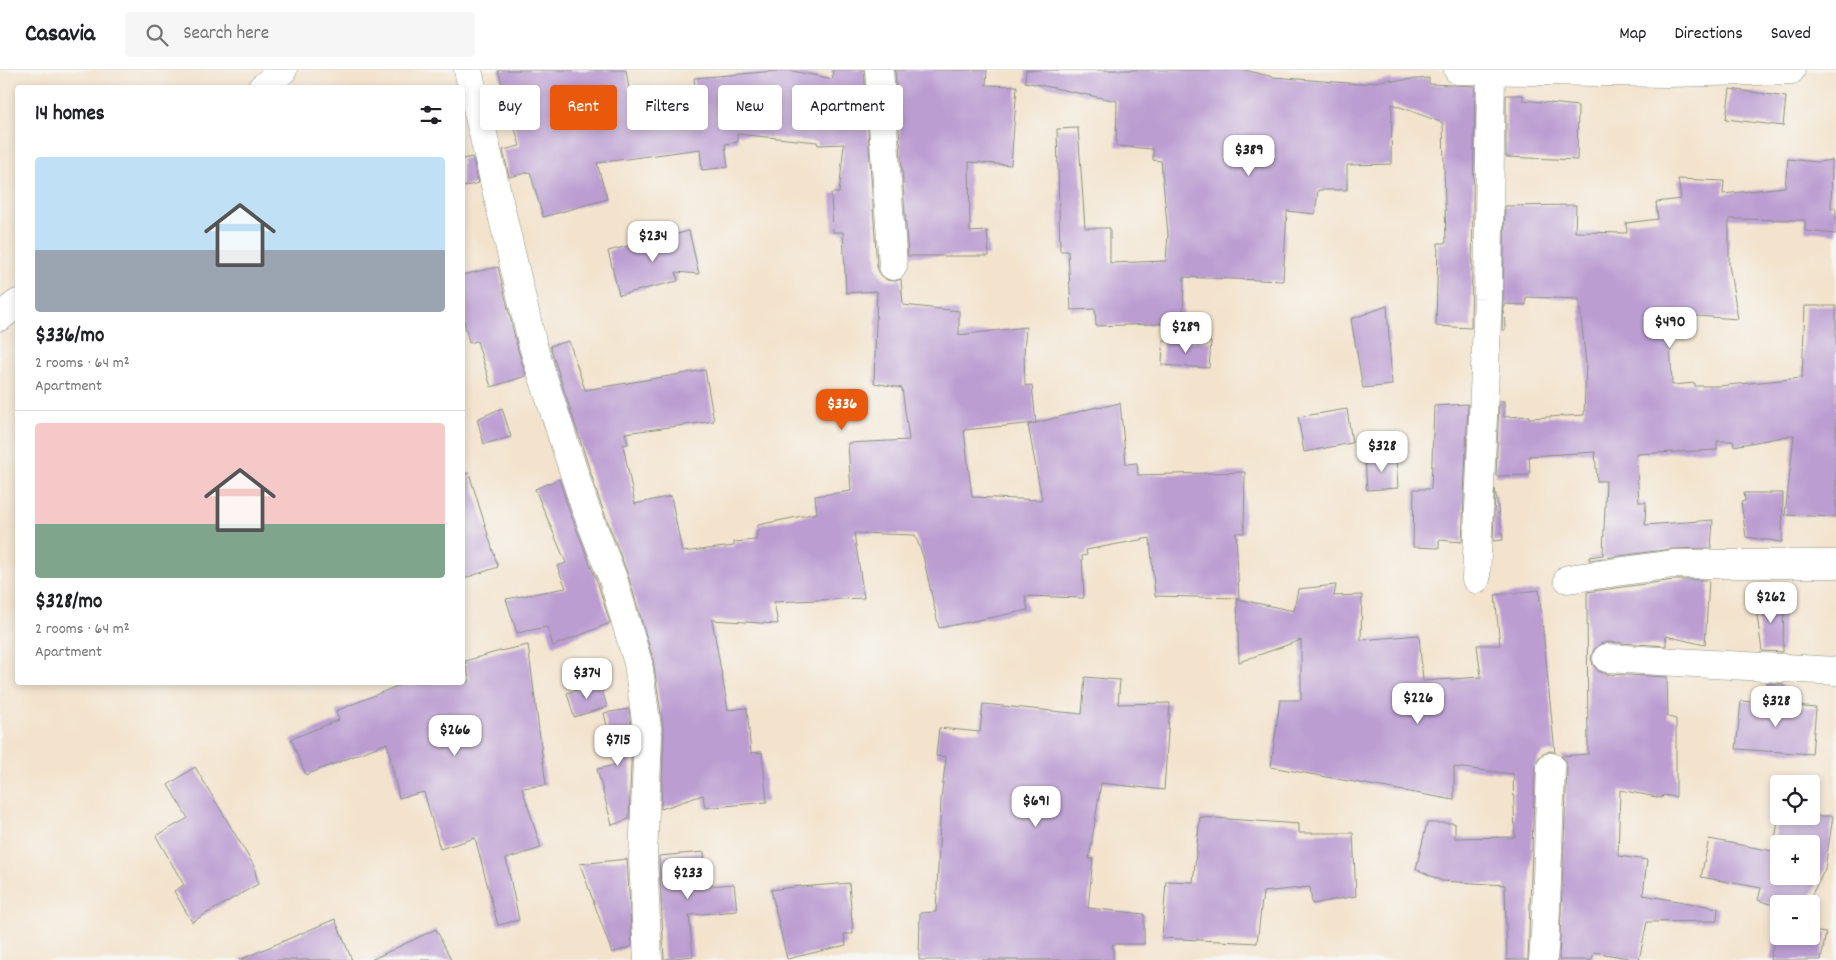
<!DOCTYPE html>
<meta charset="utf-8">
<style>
body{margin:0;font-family:Dekko,sans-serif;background:#f6f6f6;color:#202124;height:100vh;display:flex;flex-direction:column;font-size:19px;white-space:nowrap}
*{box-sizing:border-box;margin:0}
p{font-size:16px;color:#757577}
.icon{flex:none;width:28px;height:28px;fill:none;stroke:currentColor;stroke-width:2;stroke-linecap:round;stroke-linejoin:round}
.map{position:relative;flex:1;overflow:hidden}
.side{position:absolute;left:15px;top:15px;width:450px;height:600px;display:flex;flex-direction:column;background:#fff;border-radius:5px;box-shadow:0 2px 8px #0003}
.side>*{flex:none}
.guide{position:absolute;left:480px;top:15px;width:475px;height:45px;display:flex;gap:10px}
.fabs{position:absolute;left:1770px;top:705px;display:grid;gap:10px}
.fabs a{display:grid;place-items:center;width:50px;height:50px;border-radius:5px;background:#fff;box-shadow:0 2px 8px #0003;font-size:25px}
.price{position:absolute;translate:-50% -42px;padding:0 11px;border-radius:10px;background:#fff;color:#222;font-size:16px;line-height:32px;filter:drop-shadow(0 1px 2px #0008)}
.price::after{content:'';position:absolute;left:50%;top:30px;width:15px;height:11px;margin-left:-8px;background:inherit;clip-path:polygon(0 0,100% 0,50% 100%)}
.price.on{background:#ea580c;color:#fff}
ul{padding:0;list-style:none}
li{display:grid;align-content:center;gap:10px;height:265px;padding:0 20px}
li+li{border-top:1px solid #e0e0e0}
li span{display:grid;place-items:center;height:155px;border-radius:5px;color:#555}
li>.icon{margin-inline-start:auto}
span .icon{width:90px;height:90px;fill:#fffc;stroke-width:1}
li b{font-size:21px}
h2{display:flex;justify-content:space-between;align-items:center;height:60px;padding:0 20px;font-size:21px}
.pill{padding:0 18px;border-radius:5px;background:#fff;box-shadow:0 2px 8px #0003;font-size:18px;line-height:45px}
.pill.on{background:#ea580c;color:#fff}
header{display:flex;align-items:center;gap:30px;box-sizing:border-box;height:70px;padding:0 25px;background:#fff;border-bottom:1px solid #e0e0e0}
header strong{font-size:24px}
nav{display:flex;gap:28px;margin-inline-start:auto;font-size:18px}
.search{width:350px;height:45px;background:#f6f6f6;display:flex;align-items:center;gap:12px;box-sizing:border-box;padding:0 18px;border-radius:5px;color:#757577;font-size:19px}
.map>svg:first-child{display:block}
</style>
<header>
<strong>Casavia</strong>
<div class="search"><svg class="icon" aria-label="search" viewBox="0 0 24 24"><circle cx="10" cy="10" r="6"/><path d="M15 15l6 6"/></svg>Search here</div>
<nav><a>Map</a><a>Directions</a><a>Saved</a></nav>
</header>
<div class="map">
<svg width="1836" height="890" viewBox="0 0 1836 890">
<rect width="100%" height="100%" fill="#f6f6f2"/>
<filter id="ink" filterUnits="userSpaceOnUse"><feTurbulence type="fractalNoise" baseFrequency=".02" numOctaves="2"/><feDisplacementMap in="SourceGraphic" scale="10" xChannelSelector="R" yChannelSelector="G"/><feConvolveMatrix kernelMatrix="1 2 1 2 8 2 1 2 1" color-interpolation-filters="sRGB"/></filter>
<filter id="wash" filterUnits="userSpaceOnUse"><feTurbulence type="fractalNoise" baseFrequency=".0096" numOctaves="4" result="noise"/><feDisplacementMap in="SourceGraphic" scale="20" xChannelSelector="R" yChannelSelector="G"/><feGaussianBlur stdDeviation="1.12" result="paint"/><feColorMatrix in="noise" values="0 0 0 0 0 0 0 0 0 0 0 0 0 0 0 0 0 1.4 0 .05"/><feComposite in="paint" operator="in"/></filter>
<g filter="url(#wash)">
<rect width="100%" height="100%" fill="#f3e3cd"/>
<g id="blocks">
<g fill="#bb9dd2" fill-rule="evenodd">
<polygon points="498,0 626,0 629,20 635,19 638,37 696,32 694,8 787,0 833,9 832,0 864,0 877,197 880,204 887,210 895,211 901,209 903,235 959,241 959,265 1026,257 1024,283 1025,316 1032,315 1036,353 964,360 972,427 1042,430 1028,355 1097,337 1097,338 1120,333 1126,394 1137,393 1138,405 1245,402 1244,463 1236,463 1239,528 1155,526 1150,468 1086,480 1087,485 1082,486 1084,528 1025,526 1028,540 939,558 923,486 915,465 854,463 864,528 774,532 778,554 712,550 728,640 747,638 751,683 762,682 767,732 705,738 703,725 661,739 664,664 653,589 628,505 599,429 550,276 569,271 585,320 705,300 714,351 625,363 628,374 623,375 635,434 671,426 682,482 734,476 734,472 756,470 758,455 817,443 815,426 851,421 848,373 909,370 902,318 874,313 877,221 846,223 843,162 833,162 831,123 839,123 844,74 818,75 817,72 737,64 738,72 725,74 728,97 702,100 700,79 597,93 607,129 543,147 530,102 509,107 503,80 520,76"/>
<polygon points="895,0 987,0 986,15 1017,16 1011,95 969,92 970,162 987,161 989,186 908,186"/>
<polygon points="1026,0 1245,0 1273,7 1360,14 1392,9 1392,11 1429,8 1429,14 1475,16 1471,258 1436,256 1438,173 1446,173 1443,53 1392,34 1391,94 1347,95 1347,120 1318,120 1315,144 1287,141 1283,211 1184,207 1183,253 1096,256 1095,239 1071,240 1068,181 1060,181 1057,59 1078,58 1085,158 1110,158 1110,193 1166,191 1168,164 1161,91 1153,90 1153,79 1116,76 1117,31 1025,12"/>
<polygon points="1730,19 1786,27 1783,56 1726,49"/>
<polygon points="1506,25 1523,25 1523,30 1578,36 1577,90 1506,87"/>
<polygon points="472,87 479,113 462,117 462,89"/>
<polygon points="1788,89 1817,92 1832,90 1831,138 1836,138 1836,164 1805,161 1805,150 1729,149 1729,195 1738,249 1669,244 1672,315 1695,313 1695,316 1718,316 1802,308 1805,236 1836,236 1836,447 1785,445 1794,365 1734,376 1733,371 1717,371 1717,380 1636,384 1639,432 1646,432 1645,455 1713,450 1711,478 1671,479 1589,490 1589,487 1603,485 1606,411 1597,411 1595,382 1529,386 1530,405 1496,406 1499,331 1504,331 1504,347 1529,346 1529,348 1584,345 1586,294 1579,229 1526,227 1526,235 1504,234 1505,260 1502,260 1505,136 1576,135 1575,162 1627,163 1626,153 1658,149 1656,132 1681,129 1678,109 1724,111 1723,124 1785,117"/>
<polygon points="689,161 699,204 676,202 678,211 619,225 608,181"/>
<polygon points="498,197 518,280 526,306 491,317 477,271 469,273 462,242 462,205"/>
<polygon points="1387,236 1392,315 1363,318 1351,249"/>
<polygon points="1163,270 1211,272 1209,298 1162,295"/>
<polygon points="1468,334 1462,472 1439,470 1439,478 1413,477 1414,419 1431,419 1434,336"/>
<polygon points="502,338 511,367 484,374 477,349"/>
<polygon points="1347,339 1352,373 1304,382 1298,347"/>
<polygon points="1396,386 1398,418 1367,420 1365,388"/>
<polygon points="469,403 498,497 462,509 462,404"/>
<polygon points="559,409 569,440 598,514 610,553 553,576 547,557 517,563 506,529 566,518 557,496 566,493 535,419"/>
<polygon points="1495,419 1503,470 1493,471"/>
<polygon points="1744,423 1783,423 1782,472 1746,467 1741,432 1745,431"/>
<polygon points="1674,510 1709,510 1705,575 1666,566 1666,576 1607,572 1600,574 1594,579 1591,588 1593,595 1598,601 1606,604 1667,607 1668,647 1676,649 1676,727 1663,725 1662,728 1620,720 1618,786 1647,790 1643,825 1718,838 1717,851 1647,852 1639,890 1594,882 1592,890 1559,890 1567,698 1565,690 1561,686 1588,684 1587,522"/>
<polygon points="1336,515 1334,526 1362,525 1361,570 1419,565 1423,611 1481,607 1477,575 1500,575 1495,525 1539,520 1555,683 1551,681 1543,683 1538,689 1535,696 1528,890 1507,890 1505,815 1442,811 1416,799 1427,753 1455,753 1455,768 1515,767 1513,704 1454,697 1454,730 1271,697 1280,630 1301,630 1301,570 1239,592 1237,529 1294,541 1298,519"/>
<polygon points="1784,526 1783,582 1762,581 1755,531"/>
<polygon points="528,575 546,715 522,718 541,778 506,789 519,850 498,855 475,768 440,779 424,722 399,728 387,673 306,705 291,669 339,650 336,641 407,612 470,612 465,591 500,581"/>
<polygon points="1085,607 1120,610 1118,634 1170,633 1164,720 1101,713 1089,789 1093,789 1088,838 1144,844 1144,874 1113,874 1113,890 919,890 920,843 936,842 941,729 946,687 936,686 939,658 980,662 983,634 1082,644"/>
<polygon points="600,613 607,637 574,647 567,623"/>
<polygon points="1766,613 1783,614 1782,623 1767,624"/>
<polygon points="1741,631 1816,638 1812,684 1736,679"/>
<polygon points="629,639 632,667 629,749 612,755 597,699 616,695 604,643"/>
<polygon points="195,697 254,796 258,814 192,852 174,821 184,815 156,766 188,748 168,715"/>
<path d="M1779 746H1833L1825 799 1807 834H1779V837L1758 830 1761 818 1701 807 1709 769 1773 781ZM1779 774H1811V806H1779Z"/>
<polygon points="1200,747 1299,754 1299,763 1353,763 1356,826 1312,834 1310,817 1263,822 1257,873 1162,868 1166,811 1193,812"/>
<polygon points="704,782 707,816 734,814 737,841 689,845 693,886 664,889 659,786"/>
<polygon points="627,789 632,876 612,883 580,794"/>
<polygon points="849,813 853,864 844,864 846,875 787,889 771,820 801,816 801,817"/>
<polygon points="1779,845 1779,866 1811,866 1811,861 1826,863 1821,890 1770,890"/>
<polygon points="335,849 352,890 239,890"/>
<polygon points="436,859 451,890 371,890"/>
</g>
</g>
</g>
<g filter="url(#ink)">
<use href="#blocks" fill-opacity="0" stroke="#899080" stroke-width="1"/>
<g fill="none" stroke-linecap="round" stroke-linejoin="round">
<defs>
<g id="minor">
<polyline points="468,0 533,276 584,434 613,509 638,593 648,666 643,788 648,890"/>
<polyline points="879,0 893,196"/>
<polyline points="1476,509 1488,229 1491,1"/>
<polyline points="1568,509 1673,494 1836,494"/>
<polyline points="1607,588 1836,601"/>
<polyline points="1543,890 1545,866 1551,697"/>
</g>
<g id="major">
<polyline points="1458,0 1667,3 1791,0"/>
<polyline points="262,18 283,0"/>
<polyline points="0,247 18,233"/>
</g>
</defs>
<use href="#minor" stroke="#899080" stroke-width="29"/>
<use href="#major" stroke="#899080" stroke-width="29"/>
<use href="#minor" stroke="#fff" stroke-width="28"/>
<use href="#major" stroke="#fff" stroke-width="28"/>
</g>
</g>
</svg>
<div class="fabs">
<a><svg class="icon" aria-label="locate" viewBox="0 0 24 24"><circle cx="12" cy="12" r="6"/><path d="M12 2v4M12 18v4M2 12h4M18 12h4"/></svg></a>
<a>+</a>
<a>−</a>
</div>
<b class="price" style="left:1249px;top:107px">$389</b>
<b class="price" style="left:653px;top:193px">$234</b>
<b class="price" style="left:1670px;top:279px">$490</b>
<b class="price" style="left:1186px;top:284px">$289</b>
<b class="price on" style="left:842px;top:361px">$336</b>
<b class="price" style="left:1382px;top:403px">$328</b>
<b class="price" style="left:1771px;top:554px">$262</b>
<b class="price" style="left:587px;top:630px">$374</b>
<b class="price" style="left:1418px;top:655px">$226</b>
<b class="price" style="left:1776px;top:658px">$328</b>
<b class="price" style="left:455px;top:687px">$266</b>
<b class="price" style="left:618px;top:697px">$715</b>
<b class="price" style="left:1036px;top:758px">$691</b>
<b class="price" style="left:688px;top:830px">$233</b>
<div class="guide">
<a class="pill">Buy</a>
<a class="pill on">Rent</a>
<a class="pill">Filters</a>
<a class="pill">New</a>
<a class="pill">Apartment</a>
</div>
<section class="side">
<h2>14 homes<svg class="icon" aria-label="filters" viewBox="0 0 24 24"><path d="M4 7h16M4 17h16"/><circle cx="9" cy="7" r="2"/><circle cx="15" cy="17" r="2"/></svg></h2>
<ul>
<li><span style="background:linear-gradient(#bfe0f5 60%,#9aa5b1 0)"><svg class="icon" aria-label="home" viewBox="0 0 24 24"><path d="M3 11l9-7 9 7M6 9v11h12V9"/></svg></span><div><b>$336/mo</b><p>2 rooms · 64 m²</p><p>Apartment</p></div></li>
<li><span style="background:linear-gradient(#f6c9c9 65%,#7fa58c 0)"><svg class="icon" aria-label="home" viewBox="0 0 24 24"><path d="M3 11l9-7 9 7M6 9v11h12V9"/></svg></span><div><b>$328/mo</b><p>2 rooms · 64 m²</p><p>Apartment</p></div></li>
</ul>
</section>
</div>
